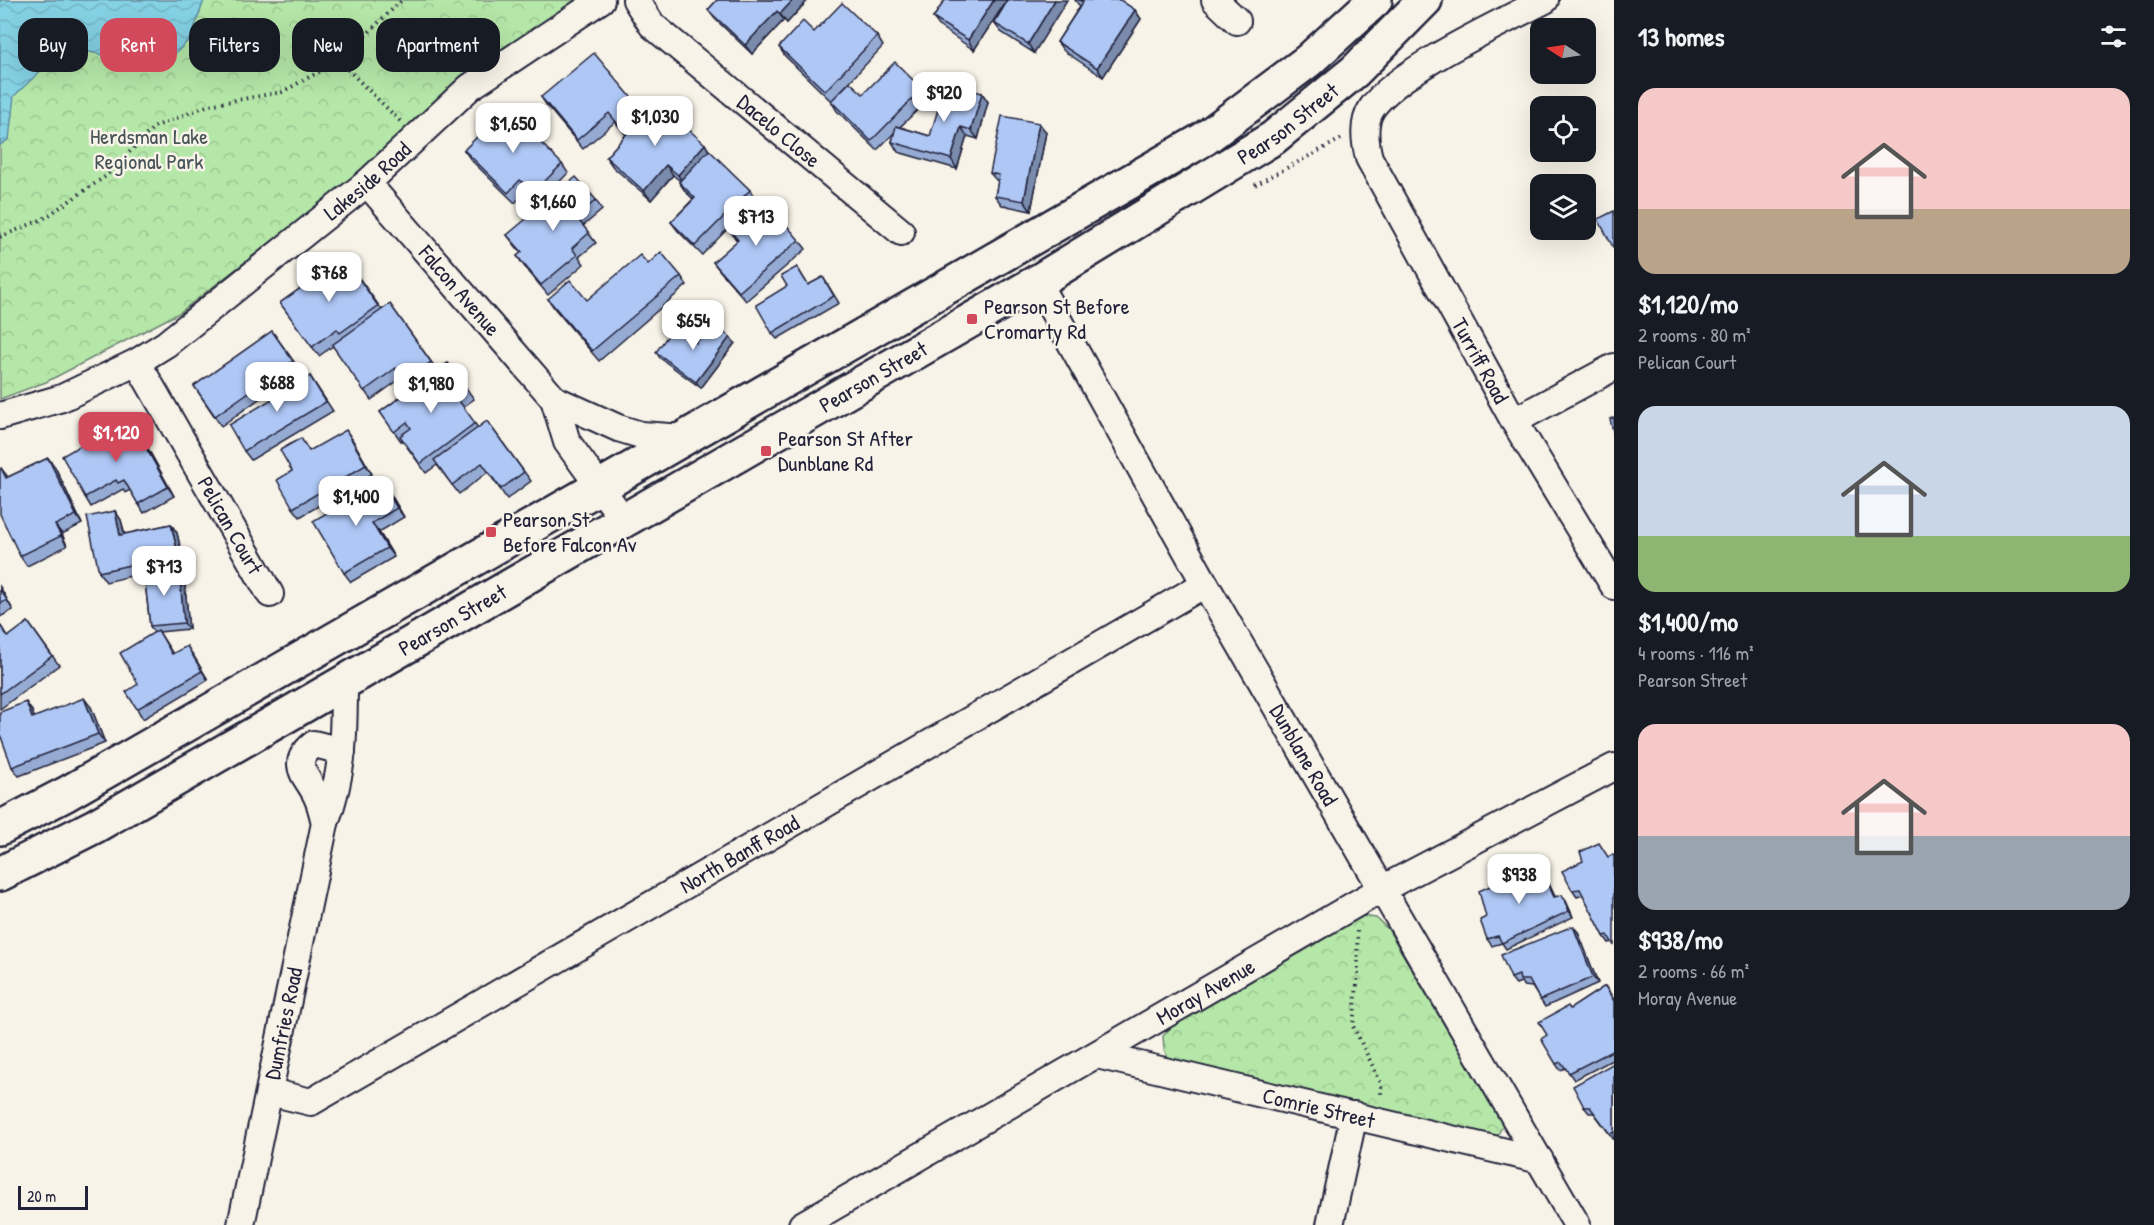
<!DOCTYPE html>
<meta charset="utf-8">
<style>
body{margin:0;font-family:"Patrick Hand",sans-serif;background:#20242c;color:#f1f3f6;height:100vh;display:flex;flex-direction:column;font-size:22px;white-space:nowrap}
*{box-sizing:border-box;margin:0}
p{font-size:20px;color:#9ea1a6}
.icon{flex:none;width:33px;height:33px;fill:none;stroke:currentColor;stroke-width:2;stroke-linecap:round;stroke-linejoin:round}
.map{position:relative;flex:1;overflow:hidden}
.details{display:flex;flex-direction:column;background:#171b24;width:540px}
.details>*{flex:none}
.top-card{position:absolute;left:18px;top:18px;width:570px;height:54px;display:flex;gap:12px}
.needle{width:39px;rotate:282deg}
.controls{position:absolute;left:1530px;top:18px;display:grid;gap:12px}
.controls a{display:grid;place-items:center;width:66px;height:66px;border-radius:12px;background:#171b24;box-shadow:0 6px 24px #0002;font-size:30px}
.scale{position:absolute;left:18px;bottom:15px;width:70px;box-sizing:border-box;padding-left:6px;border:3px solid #22223b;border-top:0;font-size:16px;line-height:21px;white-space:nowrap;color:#22223b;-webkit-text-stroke:4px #f7f3e8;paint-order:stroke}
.price{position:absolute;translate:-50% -51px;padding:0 14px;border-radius:12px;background:#fff;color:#222;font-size:20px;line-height:39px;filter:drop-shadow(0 2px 3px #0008)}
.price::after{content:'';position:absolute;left:50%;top:36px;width:18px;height:14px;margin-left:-9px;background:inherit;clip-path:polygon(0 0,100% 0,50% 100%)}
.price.selected{background:#d1495b;color:#fff}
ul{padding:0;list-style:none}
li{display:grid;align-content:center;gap:12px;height:318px;padding:0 24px}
li span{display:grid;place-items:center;height:186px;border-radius:18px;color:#555}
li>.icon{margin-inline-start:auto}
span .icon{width:108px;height:108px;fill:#fffc;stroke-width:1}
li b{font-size:26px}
h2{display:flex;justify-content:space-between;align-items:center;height:72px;padding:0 24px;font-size:26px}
.pill{padding:0 21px;border-radius:18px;background:#171b24;box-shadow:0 6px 24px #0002;font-size:21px;line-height:54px}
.pill.selected{background:#d1495b;color:#fff}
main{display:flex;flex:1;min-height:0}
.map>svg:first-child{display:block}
</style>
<main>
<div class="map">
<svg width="1614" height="1225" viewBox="0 0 1614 1225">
<defs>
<pattern id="forest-crowns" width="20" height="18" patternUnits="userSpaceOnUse" patternTransform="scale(1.5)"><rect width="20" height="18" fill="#b5e7a8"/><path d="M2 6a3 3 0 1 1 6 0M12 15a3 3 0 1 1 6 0" fill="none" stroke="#9bc692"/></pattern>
<pattern id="water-waves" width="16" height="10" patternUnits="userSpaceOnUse" patternTransform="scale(1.5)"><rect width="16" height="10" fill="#85d2e5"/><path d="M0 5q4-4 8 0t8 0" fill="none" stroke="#73b4c5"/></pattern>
</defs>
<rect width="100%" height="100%" fill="#f7f3e8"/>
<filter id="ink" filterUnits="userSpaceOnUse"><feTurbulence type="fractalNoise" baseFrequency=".0167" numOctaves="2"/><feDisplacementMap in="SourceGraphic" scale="12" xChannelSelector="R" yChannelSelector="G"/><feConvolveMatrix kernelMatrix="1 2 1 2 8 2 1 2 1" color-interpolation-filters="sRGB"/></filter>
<g filter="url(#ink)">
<g fill="url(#forest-crowns)" stroke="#6c8472" stroke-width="1.5">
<polygon points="0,0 584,0 179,313 46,382 0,399"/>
<polygon points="1362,916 1376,918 1388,929 1503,1125 1497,1136 1169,1062 1164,1049 1163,1036 1175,1023"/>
</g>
<polygon fill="url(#water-waves)" stroke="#5d8ca1" stroke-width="1.5" points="0,0 204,0 191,38 161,67 66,47 14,96 9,139 0,145"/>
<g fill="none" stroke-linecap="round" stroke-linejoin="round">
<defs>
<g id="minor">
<path id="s1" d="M636 0 652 25 901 232"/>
<polyline points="1215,0 1237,21"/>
<path id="s2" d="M1545 0C1501 23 1398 70 1372 108 1362 123 1365 142 1369 158L1514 421 1614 586"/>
<path id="s3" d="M367 183 554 399 618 428 641 435 684 438"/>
<path id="s4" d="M1037 282 1205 584 1577 1225"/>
<path id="s5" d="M137 362 270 594"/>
<polyline points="554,399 567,442 623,519"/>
<path id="s6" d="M0 416 62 398 137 362 166 344 367 183 470 87 601 0"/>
<polyline points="1514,421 1614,367"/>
<path d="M325 823C323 815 321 806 318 799 309 776 287 766 314 744L342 751"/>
<path id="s7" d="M1097 1055 1540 1160"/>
<path id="s8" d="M270 1092 311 1102 1205 584"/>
<path id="s9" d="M241 1225 325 823C344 773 344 733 344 681"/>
<path id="s10" d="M802 1225 1380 890 1614 767"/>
<polyline points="1330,1225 1354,1115"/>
</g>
<g id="primary">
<polyline points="0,828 66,794 1204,139 1308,61 1375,0"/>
<path id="s11" d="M0 874 95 826 1037 282 1273 138 1355 71 1425 0"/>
</g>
</defs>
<use href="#minor" stroke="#22223b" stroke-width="30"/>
<use href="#primary" stroke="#22223b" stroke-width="38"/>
<g stroke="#22223b" stroke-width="4" stroke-dasharray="1.5 4.5" stroke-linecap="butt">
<polyline points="339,61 400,121"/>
<polyline points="1255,185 1341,139"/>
<polyline points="0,237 43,219 106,176 154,127 209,105 282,92 339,61 402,0"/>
<polyline points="1357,931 1358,974 1353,1026 1381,1083 1381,1097"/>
</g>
<use href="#minor" stroke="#f7f3e8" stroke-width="26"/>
<use href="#primary" stroke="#f7f3e8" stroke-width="33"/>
</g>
<g fill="#96abd3" stroke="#22223b" stroke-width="1.5">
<polygon points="717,0 808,0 787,23 784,20 752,54 715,19 708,10"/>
<polygon points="945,0 1007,0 974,50 940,27 933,18"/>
<polygon points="1008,0 1034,53 1001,32 994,23"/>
<polygon points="1075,0 1120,0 1135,10 1141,19 1103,77 1064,51 1057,42 1080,6 1078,4"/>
<polygon points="814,32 877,36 883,46 838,94 863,94 922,89 929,99 900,127 930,136 982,93 988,102 978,139 967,136 957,169 898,152 892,142 894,133 877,150 837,111 831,101 785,56 779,47"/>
<polygon points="541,97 642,110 645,114 705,144 709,151 750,190 756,200 702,255 678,231 671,222 693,199 685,191 679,182 680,181 673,175 651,200 613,167 606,157 626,135 615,122 583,149 547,106"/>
<polygon points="1046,132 1031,211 1002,205 995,196 998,182 990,173"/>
<polygon points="464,150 562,164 568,173 540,202 527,190 515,203 471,160"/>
<polygon points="596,200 602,210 583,226 596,243 579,257 584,264 548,295 524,266 517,256 521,253 507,235"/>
<polygon points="731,232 799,240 806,249 746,301 720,271 713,262 737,241"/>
<polygon points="344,257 382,310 390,304 437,370 448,363 474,399 463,407 478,428 487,421 531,481 507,499 488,472 459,494 437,465 426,473 402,440 401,441 380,412 411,389 403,377 371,400 333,346 319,356 280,303"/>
<polygon points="797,267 808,285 823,277 839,303 777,339 772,333 787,286"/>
<polygon points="681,276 687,285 599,361 555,309 548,299 587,300"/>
<polygon points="272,331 300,370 221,426 194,386"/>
<polygon points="696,343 735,343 701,388 660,358 656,352"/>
<polygon points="310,376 333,411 251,460 244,451"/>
<polygon points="129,418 136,427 174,496 144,513 130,490 125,493 123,489 91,507 85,497"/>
<polygon points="352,439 372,474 300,517 293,508 292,471 310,451"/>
<polygon points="48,458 55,467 82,524 62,534 67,546 27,566 20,556 1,468 8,477"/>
<polygon points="388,490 404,517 379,532 394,557 351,582 344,573"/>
<polygon points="115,511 121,520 125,534 171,524 177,533 184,564 152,571 184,575 189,629 159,632 173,654 193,655 208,680 143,719 137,709 138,684 154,633 150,626 144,573 106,582 99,572"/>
<polygon points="0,587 13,610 0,617"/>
<polygon points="28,622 59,665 0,709 0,625 8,637"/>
<polygon points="91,707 105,743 19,776 12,767 32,711 34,717"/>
<polygon points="1583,861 1612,942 1609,943 1604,936 1583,895 1577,897 1572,890"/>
<polygon points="1543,871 1555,897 1566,901 1573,917 1506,949 1502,943 1492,946 1487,939 1486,917"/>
<polygon points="1578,932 1598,983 1545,1007 1532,987 1524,986 1521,982 1516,984 1511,978"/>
<polygon points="1605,986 1614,999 1614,1059 1574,1080 1566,1068 1560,1070 1556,1064 1547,1035 1570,1009"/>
<polygon points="1614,1063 1614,1140 1594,1113 1589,1113 1584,1107"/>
</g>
<g fill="#7a8bac" stroke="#22223b" stroke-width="1.5">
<polygon points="793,0 808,0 787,23 780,14"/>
<polygon points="994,0 1007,0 974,50 968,40"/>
<polygon points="1055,0 1067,0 1034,53 1028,44"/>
<polygon points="1135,10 1141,19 1103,77 1097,68"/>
<polygon points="777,11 784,20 752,54 745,45"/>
<polygon points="982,93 988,102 978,139 971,130"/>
<polygon points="1039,123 1046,132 1031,211 1024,201"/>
<polygon points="961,127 967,136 957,169 951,159"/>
<polygon points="705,144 711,154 684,185 678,175"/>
<polygon points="666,165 673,175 651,200 644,191"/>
<polygon points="730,337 735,343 701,388 696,382"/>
<polygon points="129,418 136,427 174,496 168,487"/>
<polygon points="346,430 352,439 372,474 366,465"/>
<polygon points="48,458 55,467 82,524 76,515"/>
<polygon points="381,481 388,490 404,517 397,508"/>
<polygon points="115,511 121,520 127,545 120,535"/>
<polygon points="372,523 379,532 394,557 387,548"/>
<polygon points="171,524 177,533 184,564 178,554"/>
<polygon points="55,525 62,534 67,546 61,536"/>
<polygon points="179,568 184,575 189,629 184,623"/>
<polygon points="0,587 13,610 0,589"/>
<polygon points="187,646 193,655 208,680 202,671"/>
<polygon points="84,698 91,707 105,743 98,734"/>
<polygon points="26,702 32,711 38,728 32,718"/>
<polygon points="1539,864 1543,871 1558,903 1554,897"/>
<polygon points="1562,895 1566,901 1573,917 1569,911"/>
<polygon points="1573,926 1578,932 1598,983 1593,977"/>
</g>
<g fill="#aec7f5" stroke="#22223b" stroke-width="1.5">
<polygon points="717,0 793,0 780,14 777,11 745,45 708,10"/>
<polygon points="945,0 994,0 968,40 933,18"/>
<polygon points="1008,0 1055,0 1028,44 994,23"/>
<polygon points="1079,0 1120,0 1135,10 1097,68 1057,42 1083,2"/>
<polygon points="842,3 877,36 825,91 779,47 803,21 814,32"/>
<polygon points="594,53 642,110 621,128 609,113 577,140 541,97"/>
<polygon points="895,62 922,89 871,141 831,101 850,82 863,94"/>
<polygon points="946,83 982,93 971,130 961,127 951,159 892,142 896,126 930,136"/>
<polygon points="656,101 705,144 678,175 666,165 644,191 606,157"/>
<polygon points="506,108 562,164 533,193 520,180 508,193 464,150"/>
<polygon points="1002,116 1039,123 1024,201 995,196 999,175 990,173"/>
<polygon points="709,150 750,190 695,246 671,222 695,198 679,182"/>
<polygon points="576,177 596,200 576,217 589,233 572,248 577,255 541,285 517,256 522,252 507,235"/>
<polygon points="766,201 799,240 739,292 713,262 738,240 731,232"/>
<polygon points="1614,211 1614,249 1598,219"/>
<polygon points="661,252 681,276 592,351 548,299 570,280 587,300 640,255 648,264"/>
<polygon points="344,257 378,306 340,333 337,329 312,347 280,303"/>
<polygon points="797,267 808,285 823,277 834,296 772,333 756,305 787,286 781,276"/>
<polygon points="390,304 431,362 405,381 396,368 364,391 332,345"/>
<polygon points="711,323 730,337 696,382 656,352 674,327 696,343"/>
<polygon points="272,331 293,361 215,416 194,386"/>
<polygon points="448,363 467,390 457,398 475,423 420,464 400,436 411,428 407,422 394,432 380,412"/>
<polygon points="310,376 326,402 244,451 229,425"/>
<polygon points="129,418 168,487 138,504 124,480 118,483 116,480 85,497 62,456"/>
<polygon points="1614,418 1614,435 1610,419"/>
<polygon points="487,421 524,472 501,489 482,463 452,485 434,460"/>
<polygon points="346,430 366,465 293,508 277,480 292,471 280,450 301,438 309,451"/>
<polygon points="48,458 76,515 55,525 61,536 20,556 0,514 0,469 1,468 6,478"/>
<polygon points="381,481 397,508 372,523 387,548 344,573 313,521"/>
<polygon points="115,511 120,535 171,524 178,554 99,572 87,517"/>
<polygon points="179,568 184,623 150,626 144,572"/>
<polygon points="0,589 7,600 0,604"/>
<polygon points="28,622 52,656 0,694 0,625 8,637"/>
<polygon points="158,630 172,654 187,646 202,671 137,709 126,692 138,684 120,653"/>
<polygon points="84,698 98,734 12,767 0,734 0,712 26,702 32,718"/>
<polygon points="1599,843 1608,857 1613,854 1614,857 1614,946 1608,935 1604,936 1580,889 1572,890 1562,871 1583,861 1580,852"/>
<polygon points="1539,864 1554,897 1562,895 1569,911 1502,943 1498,936 1487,939 1480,920 1486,917 1479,891"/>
<polygon points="1573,926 1593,977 1540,1000 1529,980 1520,980 1519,975 1511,978 1501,955"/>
<polygon points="1605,986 1614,1001 1614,1050 1569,1073 1561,1062 1556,1064 1541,1039 1547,1035 1539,1022 1568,1006 1570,1009"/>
<polygon points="1614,1063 1614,1132 1610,1134 1590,1107 1584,1107 1573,1086"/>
</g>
</g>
<g fill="#d1495b" stroke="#f7f3e8" stroke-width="2">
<rect x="966" y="313" width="12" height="12" rx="3"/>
<rect x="760" y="445" width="12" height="12" rx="3"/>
<rect x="485" y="526" width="12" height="12" rx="3"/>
</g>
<g text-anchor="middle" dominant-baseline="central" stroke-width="5" stroke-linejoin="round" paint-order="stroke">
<g font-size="22" fill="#22223b" stroke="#f7f3e8">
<text stroke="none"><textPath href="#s11" startOffset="1491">Pearson Street</textPath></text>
<text stroke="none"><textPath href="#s1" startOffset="195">Dacelo Close</textPath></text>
<text stroke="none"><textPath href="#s6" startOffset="441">Lakeside Road</textPath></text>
<text stroke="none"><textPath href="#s3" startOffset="142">Falcon Avenue</textPath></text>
<text stroke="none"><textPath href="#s2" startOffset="488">Turriff Road</textPath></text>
<text stroke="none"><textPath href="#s11" startOffset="1005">Pearson Street</textPath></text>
<text stroke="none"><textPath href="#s5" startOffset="188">Pelican Court</textPath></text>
<text stroke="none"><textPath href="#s11" startOffset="519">Pearson Street</textPath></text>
<text stroke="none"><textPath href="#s4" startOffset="543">Dunblane Road</textPath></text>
<text stroke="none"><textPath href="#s8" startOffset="537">North Banff Road</textPath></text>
<text stroke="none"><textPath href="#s10" startOffset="466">Moray Avenue</textPath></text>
<text stroke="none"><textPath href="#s9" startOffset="206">Dumfries Road</textPath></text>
<text stroke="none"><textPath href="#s7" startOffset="228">Comrie Street</textPath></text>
</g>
<g font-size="22" fill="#475356" stroke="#f7f3e8">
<text x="149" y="136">Herdsman Lake<tspan x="149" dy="25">Regional Park</tspan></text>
</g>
<g font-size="22" fill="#22223b" stroke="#f7f3e8" text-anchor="start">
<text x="984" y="306">Pearson St Before<tspan x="984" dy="25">Cromarty Rd</tspan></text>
<text x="778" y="438">Pearson St After<tspan x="778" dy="25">Dunblane Rd</tspan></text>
<text x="503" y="519">Pearson St<tspan x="503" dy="25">Before Falcon Av</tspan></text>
</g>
</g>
</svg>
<div class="controls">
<a><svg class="needle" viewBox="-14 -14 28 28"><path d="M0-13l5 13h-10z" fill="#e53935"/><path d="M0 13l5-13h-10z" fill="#9ea1a6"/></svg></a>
<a><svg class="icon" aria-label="locate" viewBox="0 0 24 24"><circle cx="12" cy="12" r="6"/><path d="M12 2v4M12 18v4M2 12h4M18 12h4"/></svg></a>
<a><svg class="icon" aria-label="layers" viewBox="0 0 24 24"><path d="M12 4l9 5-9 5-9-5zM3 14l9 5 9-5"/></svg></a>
</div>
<div class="scale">20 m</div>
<b class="price" style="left:944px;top:123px">$920</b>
<b class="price" style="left:655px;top:147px">$1,030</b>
<b class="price" style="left:513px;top:154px">$1,650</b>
<b class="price" style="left:553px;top:232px">$1,660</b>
<b class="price" style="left:756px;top:247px">$713</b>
<b class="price" style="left:329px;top:303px">$768</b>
<b class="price" style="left:693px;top:351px">$654</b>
<b class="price" style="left:277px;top:413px">$688</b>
<b class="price" style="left:431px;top:414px">$1,980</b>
<b class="price selected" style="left:116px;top:463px">$1,120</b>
<b class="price" style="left:356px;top:527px">$1,400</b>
<b class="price" style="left:164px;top:597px">$713</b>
<b class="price" style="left:1519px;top:905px">$938</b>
<div class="top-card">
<a class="pill">Buy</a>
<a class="pill selected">Rent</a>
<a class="pill">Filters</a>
<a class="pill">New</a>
<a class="pill">Apartment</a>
</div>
</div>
<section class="details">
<h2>13 homes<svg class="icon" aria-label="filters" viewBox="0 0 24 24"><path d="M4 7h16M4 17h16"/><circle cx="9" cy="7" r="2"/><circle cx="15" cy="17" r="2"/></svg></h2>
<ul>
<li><span style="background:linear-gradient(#f6c9c9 65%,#b9a48a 0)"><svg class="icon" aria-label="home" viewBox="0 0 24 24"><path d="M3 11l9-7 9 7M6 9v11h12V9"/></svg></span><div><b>$1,120/mo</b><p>2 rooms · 80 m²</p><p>Pelican Court</p></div></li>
<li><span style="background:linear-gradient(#c9d6e8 70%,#8fb573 0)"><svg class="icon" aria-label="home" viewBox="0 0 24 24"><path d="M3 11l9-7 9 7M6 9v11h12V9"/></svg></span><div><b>$1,400/mo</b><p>4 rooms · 116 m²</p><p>Pearson Street</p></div></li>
<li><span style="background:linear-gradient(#f6c9c9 60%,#9aa5b1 0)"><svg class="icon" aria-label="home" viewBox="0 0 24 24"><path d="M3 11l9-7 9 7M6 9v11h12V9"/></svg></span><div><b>$938/mo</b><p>2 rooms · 66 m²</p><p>Moray Avenue</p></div></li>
</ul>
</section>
</main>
